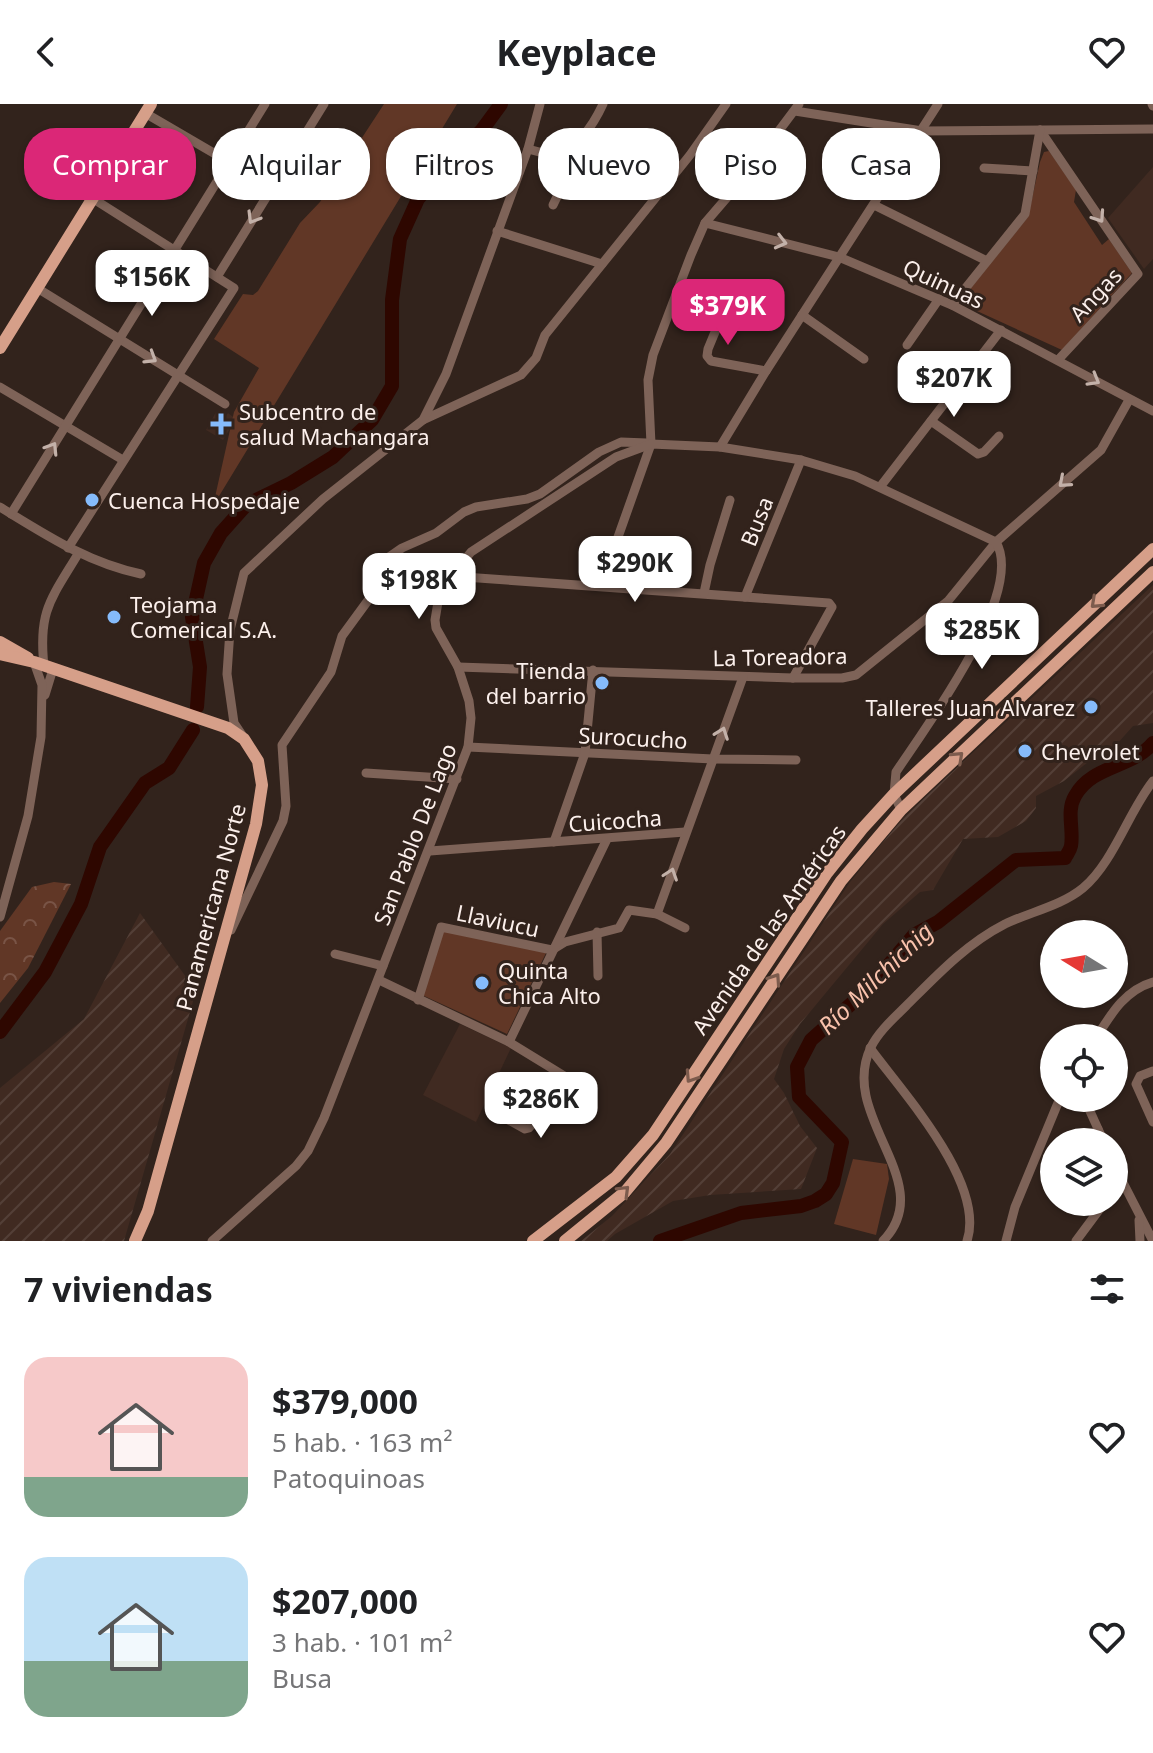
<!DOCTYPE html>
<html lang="es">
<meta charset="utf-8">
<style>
body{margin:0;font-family:"Noto Sans",sans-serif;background:#f6f6f6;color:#202124;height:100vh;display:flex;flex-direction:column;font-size:30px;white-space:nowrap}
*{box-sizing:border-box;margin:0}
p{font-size:26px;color:#757577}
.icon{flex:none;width:44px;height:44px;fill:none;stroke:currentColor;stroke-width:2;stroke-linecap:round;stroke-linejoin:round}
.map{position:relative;height:1137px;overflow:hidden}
.panel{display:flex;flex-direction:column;background:#fff;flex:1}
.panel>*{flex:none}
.hud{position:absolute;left:24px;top:24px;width:1106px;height:72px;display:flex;gap:16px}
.needle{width:52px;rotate:281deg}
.controls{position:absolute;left:1040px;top:816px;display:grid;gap:16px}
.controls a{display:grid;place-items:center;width:88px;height:88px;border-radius:50%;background:#fff;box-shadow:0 2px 6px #0004;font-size:40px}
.price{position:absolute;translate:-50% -68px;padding:0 18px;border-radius:16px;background:#fff;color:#222;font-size:26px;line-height:52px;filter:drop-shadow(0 2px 4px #0008)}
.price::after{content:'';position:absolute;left:50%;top:48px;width:24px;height:18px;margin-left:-12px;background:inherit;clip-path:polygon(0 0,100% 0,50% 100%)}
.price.active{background:#db2777;color:#fff}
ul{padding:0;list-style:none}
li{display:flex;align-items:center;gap:24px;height:200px;padding:0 24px}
li span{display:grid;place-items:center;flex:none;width:224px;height:160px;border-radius:24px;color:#555}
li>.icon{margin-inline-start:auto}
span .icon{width:96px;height:96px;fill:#fffc;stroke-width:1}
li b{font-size:34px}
h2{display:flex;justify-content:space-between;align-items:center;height:96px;padding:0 24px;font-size:34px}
.chip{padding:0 28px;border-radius:32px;background:#fff;box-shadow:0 2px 6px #0004;font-size:28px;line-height:72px}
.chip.active{background:#db2777;color:#fff}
header{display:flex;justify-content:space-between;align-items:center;height:104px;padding:0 24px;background:#fff;font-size:36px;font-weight:700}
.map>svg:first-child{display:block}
</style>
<header><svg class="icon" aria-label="back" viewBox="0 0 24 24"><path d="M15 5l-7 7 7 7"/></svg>Keyplace<svg class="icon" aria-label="heart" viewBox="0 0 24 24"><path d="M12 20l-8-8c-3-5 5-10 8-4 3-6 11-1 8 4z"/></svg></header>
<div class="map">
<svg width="1153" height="1137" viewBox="0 0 1153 1137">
<defs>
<pattern id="industrial-furrows" width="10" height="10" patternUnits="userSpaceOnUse" patternTransform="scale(2)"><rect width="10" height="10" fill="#402a21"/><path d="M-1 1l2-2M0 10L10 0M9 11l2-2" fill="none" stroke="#533f37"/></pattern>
<pattern id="forest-crowns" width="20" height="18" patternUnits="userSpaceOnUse" patternTransform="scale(2)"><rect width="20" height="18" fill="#613726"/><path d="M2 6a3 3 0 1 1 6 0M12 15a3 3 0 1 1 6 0" fill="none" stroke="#795446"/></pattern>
</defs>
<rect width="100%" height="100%" fill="#32231c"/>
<g fill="#402a21">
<polygon points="1153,63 1153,155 1144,165 1108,114"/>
<polygon points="216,308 225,313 228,309 236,315 223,336 206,326"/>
<polygon points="460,920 511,944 476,1018 423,991"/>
</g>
<g fill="url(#industrial-furrows)">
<polygon points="1153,481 1153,619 1133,622 1108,650 1102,647 1064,677 1036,692 1036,704 1026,717 998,733 963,735 933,786 920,788 883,820 800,920 784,945 774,975 784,989 800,1022 817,1044 801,1085 710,1091 673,1097 615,1130 607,1137 581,1137 612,1112 670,1050 850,778 904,713"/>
<polygon points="140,809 196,887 124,1137 0,1137 0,984 84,915"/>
</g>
<polygon fill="url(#forest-crowns)" points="54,778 71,780 28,864 0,899 0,827 32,783"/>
<g fill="#613726">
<polygon points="384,0 457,0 213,402 234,308 259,264 214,235 243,190 253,191 258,187 300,119 320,98"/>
<polygon points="1049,47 1076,86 1074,98 1102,141 1109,135 1132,169 1062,246 966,202 962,195 1028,113 1040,58 1044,48"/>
<polygon points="442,824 546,849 507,930 422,891"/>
<polygon points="853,1055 887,1060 889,1075 876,1131 834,1120"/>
</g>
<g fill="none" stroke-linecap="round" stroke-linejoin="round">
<g stroke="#2e0700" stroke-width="14">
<polyline points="197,603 200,563 192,513 204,459 221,429 246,401 291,379 333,353 372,316 392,282 392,196 400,135 418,95 443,66 482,26 501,0"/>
<polyline points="0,928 45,868 81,800 100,743 145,679 169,664 193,626"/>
<path d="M660 1137 741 1109 801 1102 815 1097 826 1090 833 1079 842 1038 799 993 797 963 811 936 870 883 914 831 938 818 1016 756 1065 754C1067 750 1070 747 1071 742 1074 726 1066 707 1075 692 1092 661 1132 664 1153 639"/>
</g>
<g stroke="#7e6358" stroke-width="9">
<polyline points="1152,0 1153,2"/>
<polyline points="795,7 922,27 1153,25"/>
<polyline points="145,9 272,83"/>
<polyline points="1040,26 1138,170 1058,256"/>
<path d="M528 45 558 53C579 41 593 22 603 0"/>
<path d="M571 45C596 62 621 91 642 56"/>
<polyline points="984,64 1033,67"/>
<polyline points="553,101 570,66 571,56 564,49"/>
<polyline points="874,101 987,157"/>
<polyline points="705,119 839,153 952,201 1153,307"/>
<polyline points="497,127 602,160"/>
<polyline points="217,173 324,0"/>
<polyline points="37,184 225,300"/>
<polyline points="727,199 708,245 707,252 711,257 766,267"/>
<polyline points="952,201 1025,110 1040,26"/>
<polyline points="802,211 864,255"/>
<polyline points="907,241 939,195"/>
<polyline points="0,283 123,356"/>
<polyline points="423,316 521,271 536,254 545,231 690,51 726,0"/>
<polyline points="931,317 978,350 984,348 999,332"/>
<polyline points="720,343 766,267 938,0"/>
<polyline points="880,383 1001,226"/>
<path d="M0 403C46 431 88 459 141 470"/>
<polyline points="11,410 265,0"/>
<polyline points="68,444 234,184 92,94"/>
<polyline points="450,472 829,499 832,503 793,574"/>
<polyline points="601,481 651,340 648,276 653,251 691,151 705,119 742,76 799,0"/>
<polyline points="704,489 710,461 730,396"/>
<polyline points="745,493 801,356"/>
<path d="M44 562C38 507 51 495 78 450"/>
<polyline points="458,563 793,574 842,574 856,571 948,497 996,438 1101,346 1129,296"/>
<polyline points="45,591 53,565"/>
<polyline points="242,631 234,619 227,570 230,526 244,469 323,395 423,316 446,270 528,45 540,0"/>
<polyline points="468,643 713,655 796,656"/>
<polyline points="366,669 457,675"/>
<polyline points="554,738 585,649 593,566"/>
<polyline points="430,747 685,728"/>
<polyline points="657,810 685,824"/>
<polyline points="0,813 28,712 41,633 42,581 34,558"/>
<polyline points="231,826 283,717 286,702 282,641 331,568 342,532 372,491 381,466 389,453 402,444 436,429 464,408 476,403 527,395 540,390 599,348 621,338 647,339"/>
<polyline points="597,828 598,872"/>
<polyline points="335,850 383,862"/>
<polyline points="379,876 509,938 566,973 567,977 529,1024 525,1025 492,1007"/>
<polyline points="418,896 441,823 552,846 565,838 619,824 629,806 657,810 743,573"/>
<path d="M1096 934C1111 910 1125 886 1153 878"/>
<polyline points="509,938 607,735"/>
<path d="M870 944C903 989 986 1079 967 1137"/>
<polyline points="1153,967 1140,972 1136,980 1153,1018"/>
<polyline points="1084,994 1104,1038"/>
<polyline points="1090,1038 1098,1025"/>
<polyline points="1114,1061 1153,1137"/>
<polyline points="1139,1116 1140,1137"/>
<path d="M212 1137 296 1062 308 1047 324 1014 468 643 471 614 469 597 458 563 436 524 435 516 438 498 445 480 471 448 616 353 651 340 720 343 801 356 855 372 996 438C1026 489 925 624 896 668L894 690 901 706"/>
<path d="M883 1137C940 1078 837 1013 871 943 879 927 894 914 906 902 937 871 966 840 1005 820 1030 808 1061 802 1083 784 1113 759 1128 709 1153 677"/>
<polyline points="1006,1137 1015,1103 1060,994"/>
<polyline points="1076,1137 1105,1098"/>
</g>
<g stroke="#d69f89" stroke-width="12">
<polyline points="0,244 151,0"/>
<polyline points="0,538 28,554"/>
<polyline points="0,550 34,558 228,624 244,635 258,657 262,681 256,720 148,1107 135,1137"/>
<polyline points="533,1137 616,1073 653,1031 827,769 862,725 894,690 1153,445"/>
<polyline points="565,1137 625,1088 666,1039 841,777 901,706 1153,468"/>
</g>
</g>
<defs><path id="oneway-chevron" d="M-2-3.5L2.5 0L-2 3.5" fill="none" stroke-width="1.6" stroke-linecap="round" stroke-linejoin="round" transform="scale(2)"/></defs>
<g stroke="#c3b1a9">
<use href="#oneway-chevron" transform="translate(1099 113) rotate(56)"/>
<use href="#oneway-chevron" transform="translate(253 114) rotate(121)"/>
<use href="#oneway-chevron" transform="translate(781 138) rotate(14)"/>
<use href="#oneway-chevron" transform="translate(151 254) rotate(32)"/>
<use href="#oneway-chevron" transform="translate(1094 276) rotate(30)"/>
<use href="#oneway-chevron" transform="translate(52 344) rotate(-58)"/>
<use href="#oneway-chevron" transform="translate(1064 378) rotate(139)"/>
<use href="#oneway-chevron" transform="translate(722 629) rotate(-70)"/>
<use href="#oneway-chevron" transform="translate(671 770) rotate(-71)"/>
</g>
<g stroke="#7c5b4d">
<use href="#oneway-chevron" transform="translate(1096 499) rotate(137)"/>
<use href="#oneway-chevron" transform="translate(958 653) rotate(-43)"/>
<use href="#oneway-chevron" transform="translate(775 875) rotate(-56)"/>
<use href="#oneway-chevron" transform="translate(691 973) rotate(123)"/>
<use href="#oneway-chevron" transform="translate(624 1087) rotate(-45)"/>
</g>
<g fill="#85bbfb" stroke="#32231c" stroke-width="3">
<path d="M217 308h8v8h8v8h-8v8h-8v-8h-8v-8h8z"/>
<circle cx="92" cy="396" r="8"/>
<circle cx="114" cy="513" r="8"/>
<circle cx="602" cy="579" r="8"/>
<circle cx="1091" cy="603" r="8"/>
<circle cx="1025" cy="647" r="8"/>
<circle cx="482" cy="879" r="8"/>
</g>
<g text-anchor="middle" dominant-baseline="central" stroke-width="6" stroke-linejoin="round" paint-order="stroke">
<g font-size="22" fill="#fcf0ec" stroke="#32231c">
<text transform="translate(944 179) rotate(25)">Quinuas</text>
<text transform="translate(1095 190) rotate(-47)">Angas</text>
<text transform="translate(756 417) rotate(-68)">Busa</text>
<text transform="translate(780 552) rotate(-1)">La Toreadora</text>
<text transform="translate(633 633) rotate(3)">Surocucho</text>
<text transform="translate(615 716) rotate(-4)">Cuicocha</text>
<text transform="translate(414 730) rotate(-69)">San Pablo De Lago</text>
<text transform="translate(210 803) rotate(-75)">Panamericana Norte</text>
<text transform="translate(498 816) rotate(12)">Llaviucu</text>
<text transform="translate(768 825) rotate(-55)">Avenida de las Américas</text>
</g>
<g font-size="22" fill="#fcf0ec" stroke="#32231c" text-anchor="start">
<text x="239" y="307">Subcentro de<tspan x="239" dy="25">salud Machangara</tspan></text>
<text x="108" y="396">Cuenca Hospedaje</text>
<text x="130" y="500">Teojama<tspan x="130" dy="25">Comerical S.A.</tspan></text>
<text x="586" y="566" text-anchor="end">Tienda<tspan x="586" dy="25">del barrio</tspan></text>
<text x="1075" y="603" text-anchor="end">Talleres Juan Alvarez</text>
<text x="1041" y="647">Chevrolet</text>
<text x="498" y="866">Quinta<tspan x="498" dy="25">Chica Alto</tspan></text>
</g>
<g font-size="24" font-style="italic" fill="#f9c2ac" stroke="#32231c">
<text transform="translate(875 874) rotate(-44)">Río Milchichig</text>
</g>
</g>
</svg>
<div class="controls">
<a><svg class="needle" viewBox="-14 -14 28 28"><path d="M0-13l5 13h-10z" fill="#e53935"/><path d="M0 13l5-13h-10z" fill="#757577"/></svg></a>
<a><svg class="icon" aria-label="locate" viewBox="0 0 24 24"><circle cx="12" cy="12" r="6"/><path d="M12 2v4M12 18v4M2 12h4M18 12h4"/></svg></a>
<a><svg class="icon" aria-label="layers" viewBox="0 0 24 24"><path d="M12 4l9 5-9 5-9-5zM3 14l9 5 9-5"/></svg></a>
</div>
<b class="price" style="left:152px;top:214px">$156K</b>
<b class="price active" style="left:728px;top:243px">$379K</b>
<b class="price" style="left:954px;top:315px">$207K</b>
<b class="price" style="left:635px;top:500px">$290K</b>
<b class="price" style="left:419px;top:517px">$198K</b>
<b class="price" style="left:982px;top:567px">$285K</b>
<b class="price" style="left:541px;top:1036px">$286K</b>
<div class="hud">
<a class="chip active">Comprar</a>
<a class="chip">Alquilar</a>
<a class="chip">Filtros</a>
<a class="chip">Nuevo</a>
<a class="chip">Piso</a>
<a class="chip">Casa</a>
</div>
</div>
<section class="panel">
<h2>7 viviendas<svg class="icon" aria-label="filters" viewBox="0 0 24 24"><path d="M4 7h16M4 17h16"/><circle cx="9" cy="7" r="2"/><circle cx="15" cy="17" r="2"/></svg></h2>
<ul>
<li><span style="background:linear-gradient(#f6c9c9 75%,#7fa58c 0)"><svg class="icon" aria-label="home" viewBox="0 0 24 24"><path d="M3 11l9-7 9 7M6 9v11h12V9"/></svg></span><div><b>$379,000</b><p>5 hab. · 163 m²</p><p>Patoquinoas</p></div><svg class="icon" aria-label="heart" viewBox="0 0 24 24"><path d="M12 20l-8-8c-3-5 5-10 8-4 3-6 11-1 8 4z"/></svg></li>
<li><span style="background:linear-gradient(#bfe0f5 65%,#7fa58c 0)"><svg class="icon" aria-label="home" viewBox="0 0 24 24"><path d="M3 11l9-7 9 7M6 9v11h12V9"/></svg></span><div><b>$207,000</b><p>3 hab. · 101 m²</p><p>Busa</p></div><svg class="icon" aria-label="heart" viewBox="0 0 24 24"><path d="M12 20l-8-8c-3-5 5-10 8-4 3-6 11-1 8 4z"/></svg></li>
</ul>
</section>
